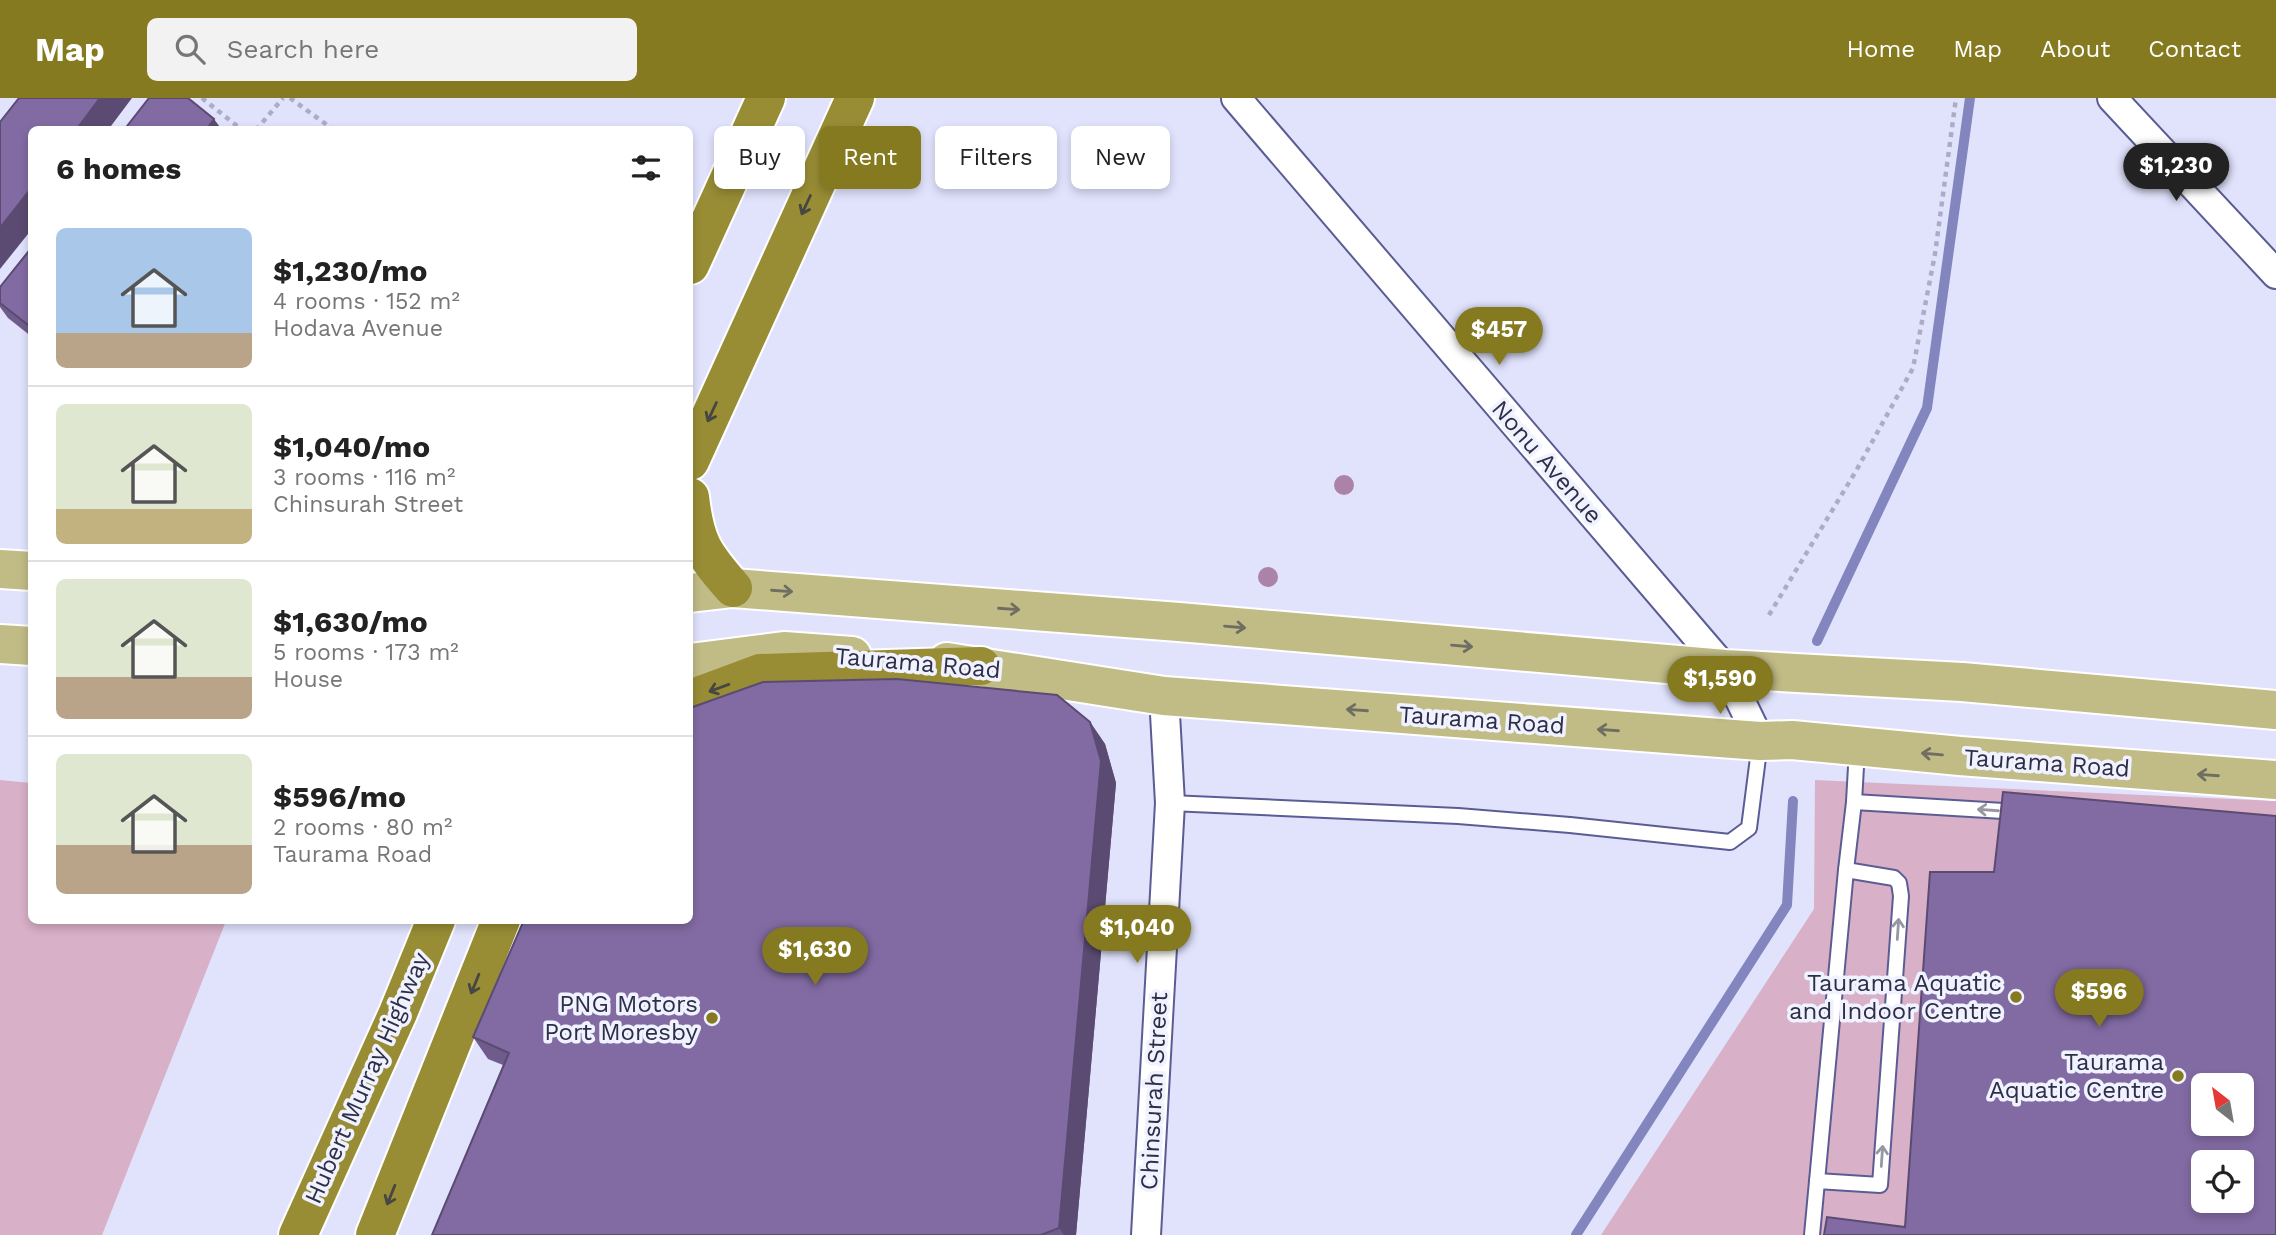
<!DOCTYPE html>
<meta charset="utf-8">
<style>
body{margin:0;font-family:"Work Sans",sans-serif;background:#f2f2f2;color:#222;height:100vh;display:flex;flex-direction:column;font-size:26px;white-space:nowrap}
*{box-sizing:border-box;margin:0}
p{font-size:23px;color:#767676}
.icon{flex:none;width:38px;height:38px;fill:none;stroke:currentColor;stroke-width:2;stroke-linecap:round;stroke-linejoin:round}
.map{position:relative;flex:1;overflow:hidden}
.details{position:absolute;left:28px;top:28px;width:665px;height:798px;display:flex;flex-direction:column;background:#fff;border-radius:10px;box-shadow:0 4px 10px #0003}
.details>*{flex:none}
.guide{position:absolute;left:714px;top:28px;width:665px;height:63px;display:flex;gap:14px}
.needle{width:46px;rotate:329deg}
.tools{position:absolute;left:2191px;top:975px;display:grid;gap:14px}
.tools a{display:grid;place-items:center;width:63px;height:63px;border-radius:10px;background:#fff;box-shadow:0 4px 10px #0003;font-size:35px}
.price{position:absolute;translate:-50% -60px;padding:0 16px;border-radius:24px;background:#857a20;color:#fff;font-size:23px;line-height:46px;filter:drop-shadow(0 2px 4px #0008)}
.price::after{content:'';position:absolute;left:50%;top:42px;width:21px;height:16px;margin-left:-10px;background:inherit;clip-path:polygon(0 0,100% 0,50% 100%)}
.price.active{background:#222;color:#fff}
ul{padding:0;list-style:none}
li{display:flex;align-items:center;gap:21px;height:175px;padding:0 28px}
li+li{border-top:2px solid #e0e0e0}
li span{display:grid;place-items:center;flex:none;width:196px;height:140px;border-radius:10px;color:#555}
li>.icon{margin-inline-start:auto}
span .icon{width:84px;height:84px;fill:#fffc;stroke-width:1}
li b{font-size:30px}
h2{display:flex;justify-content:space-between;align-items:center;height:84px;padding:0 28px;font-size:30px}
.chip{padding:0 24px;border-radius:10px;background:#fff;box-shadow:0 4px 10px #0003;font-size:24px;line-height:63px}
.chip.active{background:#857a20;color:#fff}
header{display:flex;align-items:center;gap:42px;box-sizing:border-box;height:98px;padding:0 35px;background:#857a20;color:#fff}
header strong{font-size:33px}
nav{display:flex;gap:38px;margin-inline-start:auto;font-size:24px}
.search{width:490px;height:63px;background:#f2f2f2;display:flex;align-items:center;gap:18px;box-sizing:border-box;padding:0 24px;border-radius:10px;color:#767676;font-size:26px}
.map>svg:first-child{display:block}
</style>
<header>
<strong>Map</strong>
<div class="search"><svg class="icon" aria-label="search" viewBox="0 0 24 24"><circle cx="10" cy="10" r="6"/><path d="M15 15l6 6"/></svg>Search here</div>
<nav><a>Home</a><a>Map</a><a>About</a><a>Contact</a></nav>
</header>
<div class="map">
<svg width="2276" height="1137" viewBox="0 0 2276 1137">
<rect width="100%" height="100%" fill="#e1e3fd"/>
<g fill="#d8b0c7" fill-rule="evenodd">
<polygon points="0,682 31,685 32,822 226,823 102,1137 0,1137"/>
<path d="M1815 682 2276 703V1137H1601L1814 811ZM2203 987H2242V1026H2203ZM2203 1064H2242V1102H2203Z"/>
</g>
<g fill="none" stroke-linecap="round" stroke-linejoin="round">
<g stroke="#8385bf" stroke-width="10">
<polyline points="1817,543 1927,310 1970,0"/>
<polyline points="1576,1137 1787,807 1793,703"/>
</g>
<defs>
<g id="lane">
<polyline points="1854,704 2020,714"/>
<polyline points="1170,705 1458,718 1570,727 1730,744 1749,730 1760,644"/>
<polyline points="1817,1083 1880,1087 1901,798 1899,785 1894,780 1846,772"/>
<polyline points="1812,1137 1846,772 1854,704 1857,651"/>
</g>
<g id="street">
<polyline points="1236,0 1725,571 1760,643"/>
<polyline points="2112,0 2276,176"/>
<polyline points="1146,1137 1170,705 1164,598"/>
</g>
<g id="primary">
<polyline points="0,471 32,473"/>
<polyline points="690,495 733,490 1179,524 1725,571 1962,584 2276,612"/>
<polyline points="0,546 32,548"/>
<polyline points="947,564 1164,598 1760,643 1792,642 1960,658 2276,682"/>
<polyline points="690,565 784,553 852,558"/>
</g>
<g id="highway">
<polyline points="690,167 766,0"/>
<polyline points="690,363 855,0"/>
<path d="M690 399C695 444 703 456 733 490"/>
<polyline points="690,601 760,575 981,568"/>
<polyline points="298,1137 398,915 436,822"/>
<polyline points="375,1137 501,822"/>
</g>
</defs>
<use href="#lane" stroke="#5c5c94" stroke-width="18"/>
<use href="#street" stroke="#5c5c94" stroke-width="32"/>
<use href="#primary" stroke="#fff" stroke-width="42"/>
<use href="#highway" stroke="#fff" stroke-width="42"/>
<g stroke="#abadc6" stroke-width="4.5" stroke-dasharray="5 5" stroke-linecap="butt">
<polyline points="202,0 242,32"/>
<polyline points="290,0 334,32"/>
<polyline points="256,32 283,0"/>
<polyline points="1769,517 1856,373 1913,270 1935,156 1956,0"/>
</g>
<use href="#lane" stroke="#fff" stroke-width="14"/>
<use href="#street" stroke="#fff" stroke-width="28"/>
<use href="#primary" stroke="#c1bb86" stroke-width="38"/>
<use href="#highway" stroke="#988d35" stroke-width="38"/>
</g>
<g fill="#ab83a9">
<circle cx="1344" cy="387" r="10"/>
<circle cx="1268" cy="479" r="10"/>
</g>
<g fill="#705c8c">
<polygon points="32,149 32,239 8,220 0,209 0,189"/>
<polygon points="1090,624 1105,646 1116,685 1076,1137 432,1137 503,967 488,961 473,939"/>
</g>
<g fill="#5b4b72">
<polygon points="100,0 132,0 108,32 76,32"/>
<polygon points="214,21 222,32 206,32"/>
<polygon points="32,89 32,131 0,171 0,130"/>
<polygon points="1090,624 1105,646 1116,685 1076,1137 1064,1137 1059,1130"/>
</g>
<g fill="#826ba3" stroke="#5b4b72" stroke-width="2" fill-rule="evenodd">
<polygon points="19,0 100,0 76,32 32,32 32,89 0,130 0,24"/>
<polygon points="149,0 188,0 214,21 206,32 124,32"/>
<polygon points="32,149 32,230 0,205 0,189"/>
<polygon points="897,581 1057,597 1090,624 1101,663 1059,1130 1041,1137 432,1137 509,955 473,939 524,822 690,822 690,610 763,584"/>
<path d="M2003 694 2276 718V1137H1824L1827 1119 1905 1129 1930 774H1994ZM2203 987H2242V1026H2203ZM2203 1064H2242V1102H2203Z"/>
</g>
<defs><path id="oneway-shaft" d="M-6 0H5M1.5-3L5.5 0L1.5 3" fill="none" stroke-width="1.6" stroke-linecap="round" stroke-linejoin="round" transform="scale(1.75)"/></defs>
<g stroke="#484642">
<use href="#oneway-shaft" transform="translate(806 107) rotate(115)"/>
<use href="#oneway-shaft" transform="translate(712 314) rotate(115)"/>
<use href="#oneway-shaft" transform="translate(719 590) rotate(160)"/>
<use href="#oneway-shaft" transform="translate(475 886) rotate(112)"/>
<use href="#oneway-shaft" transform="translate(391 1097) rotate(112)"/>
</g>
<g stroke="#706e63">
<use href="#oneway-shaft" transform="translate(782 493) rotate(4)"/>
<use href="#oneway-shaft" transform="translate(1009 511) rotate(4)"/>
<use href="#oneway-shaft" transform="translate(1235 529) rotate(5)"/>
<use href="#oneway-shaft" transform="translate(1462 548) rotate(5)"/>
<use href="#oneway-shaft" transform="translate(1357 612) rotate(-176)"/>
<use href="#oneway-shaft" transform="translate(1608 632) rotate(-176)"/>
<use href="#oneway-shaft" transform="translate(1932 656) rotate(-175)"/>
<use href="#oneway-shaft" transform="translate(2208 677) rotate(-176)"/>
</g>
<g stroke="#9697a3">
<use href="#oneway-shaft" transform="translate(1988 712) rotate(-176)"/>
<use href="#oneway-shaft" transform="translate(1898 831) rotate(-86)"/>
<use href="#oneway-shaft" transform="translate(1882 1058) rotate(-86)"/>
</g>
<g fill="#857a20" stroke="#f0f2ff" stroke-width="2.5">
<circle cx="2016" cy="899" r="7"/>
<circle cx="712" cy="920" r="7"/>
<circle cx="2178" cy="978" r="7"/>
</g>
<g text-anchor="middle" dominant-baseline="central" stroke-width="7" stroke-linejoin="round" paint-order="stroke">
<g font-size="24" fill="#2e2f47" stroke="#f0f2ff">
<text transform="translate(1547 364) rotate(49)">Nonu Avenue</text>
<text transform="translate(918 565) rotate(5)">Taurama Road</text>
<text transform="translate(1482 622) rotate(4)">Taurama Road</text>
<text transform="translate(2047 665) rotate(4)">Taurama Road</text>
<text transform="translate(367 980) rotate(-66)">Hubert Murray Highway</text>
<text transform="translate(1154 993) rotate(-87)">Chinsurah Street</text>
</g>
<g font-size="24" fill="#2e2f47" stroke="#f0f2ff" text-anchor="end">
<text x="2002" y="885">Taurama Aquatic<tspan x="2002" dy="28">and Indoor Centre</tspan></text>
<text x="698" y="906">PNG Motors<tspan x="698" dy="28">Port Moresby</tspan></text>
<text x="2164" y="964">Taurama<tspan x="2164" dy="28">Aquatic Centre</tspan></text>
</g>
</g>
</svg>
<div class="tools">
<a><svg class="needle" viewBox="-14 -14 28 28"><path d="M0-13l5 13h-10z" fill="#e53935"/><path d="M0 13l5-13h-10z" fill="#767676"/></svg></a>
<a><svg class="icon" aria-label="locate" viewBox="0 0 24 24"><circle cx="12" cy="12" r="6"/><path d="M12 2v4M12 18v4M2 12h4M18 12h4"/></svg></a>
</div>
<b class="price active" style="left:2176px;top:105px">$1,230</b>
<b class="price" style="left:1499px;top:269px">$457</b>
<b class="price" style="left:1720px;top:618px">$1,590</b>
<b class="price" style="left:1137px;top:867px">$1,040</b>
<b class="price" style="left:815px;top:889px">$1,630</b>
<b class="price" style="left:2099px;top:931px">$596</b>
<div class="guide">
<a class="chip">Buy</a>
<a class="chip active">Rent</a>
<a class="chip">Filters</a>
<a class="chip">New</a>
</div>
<section class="details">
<h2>6 homes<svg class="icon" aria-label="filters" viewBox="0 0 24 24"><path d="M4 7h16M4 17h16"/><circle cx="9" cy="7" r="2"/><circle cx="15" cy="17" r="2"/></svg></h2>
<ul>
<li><span style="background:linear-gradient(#a9c7e8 75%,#b9a48a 0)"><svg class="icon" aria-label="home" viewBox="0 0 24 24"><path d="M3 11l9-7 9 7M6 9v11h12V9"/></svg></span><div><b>$1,230/mo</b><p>4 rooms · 152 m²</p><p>Hodava Avenue</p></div></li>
<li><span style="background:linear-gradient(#dfe7d0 75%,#c2b280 0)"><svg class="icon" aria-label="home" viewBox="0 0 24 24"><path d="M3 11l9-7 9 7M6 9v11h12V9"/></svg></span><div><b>$1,040/mo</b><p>3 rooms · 116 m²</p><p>Chinsurah Street</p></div></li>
<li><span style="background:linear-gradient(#dfe7d0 70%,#b9a48a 0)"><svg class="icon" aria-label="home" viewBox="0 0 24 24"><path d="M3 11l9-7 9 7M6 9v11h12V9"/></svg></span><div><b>$1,630/mo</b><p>5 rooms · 173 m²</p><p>House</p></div></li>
<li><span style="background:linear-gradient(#dfe7d0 65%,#b9a48a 0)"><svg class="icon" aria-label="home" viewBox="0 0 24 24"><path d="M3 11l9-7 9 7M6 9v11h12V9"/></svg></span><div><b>$596/mo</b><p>2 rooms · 80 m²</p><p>Taurama Road</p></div></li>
</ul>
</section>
</div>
